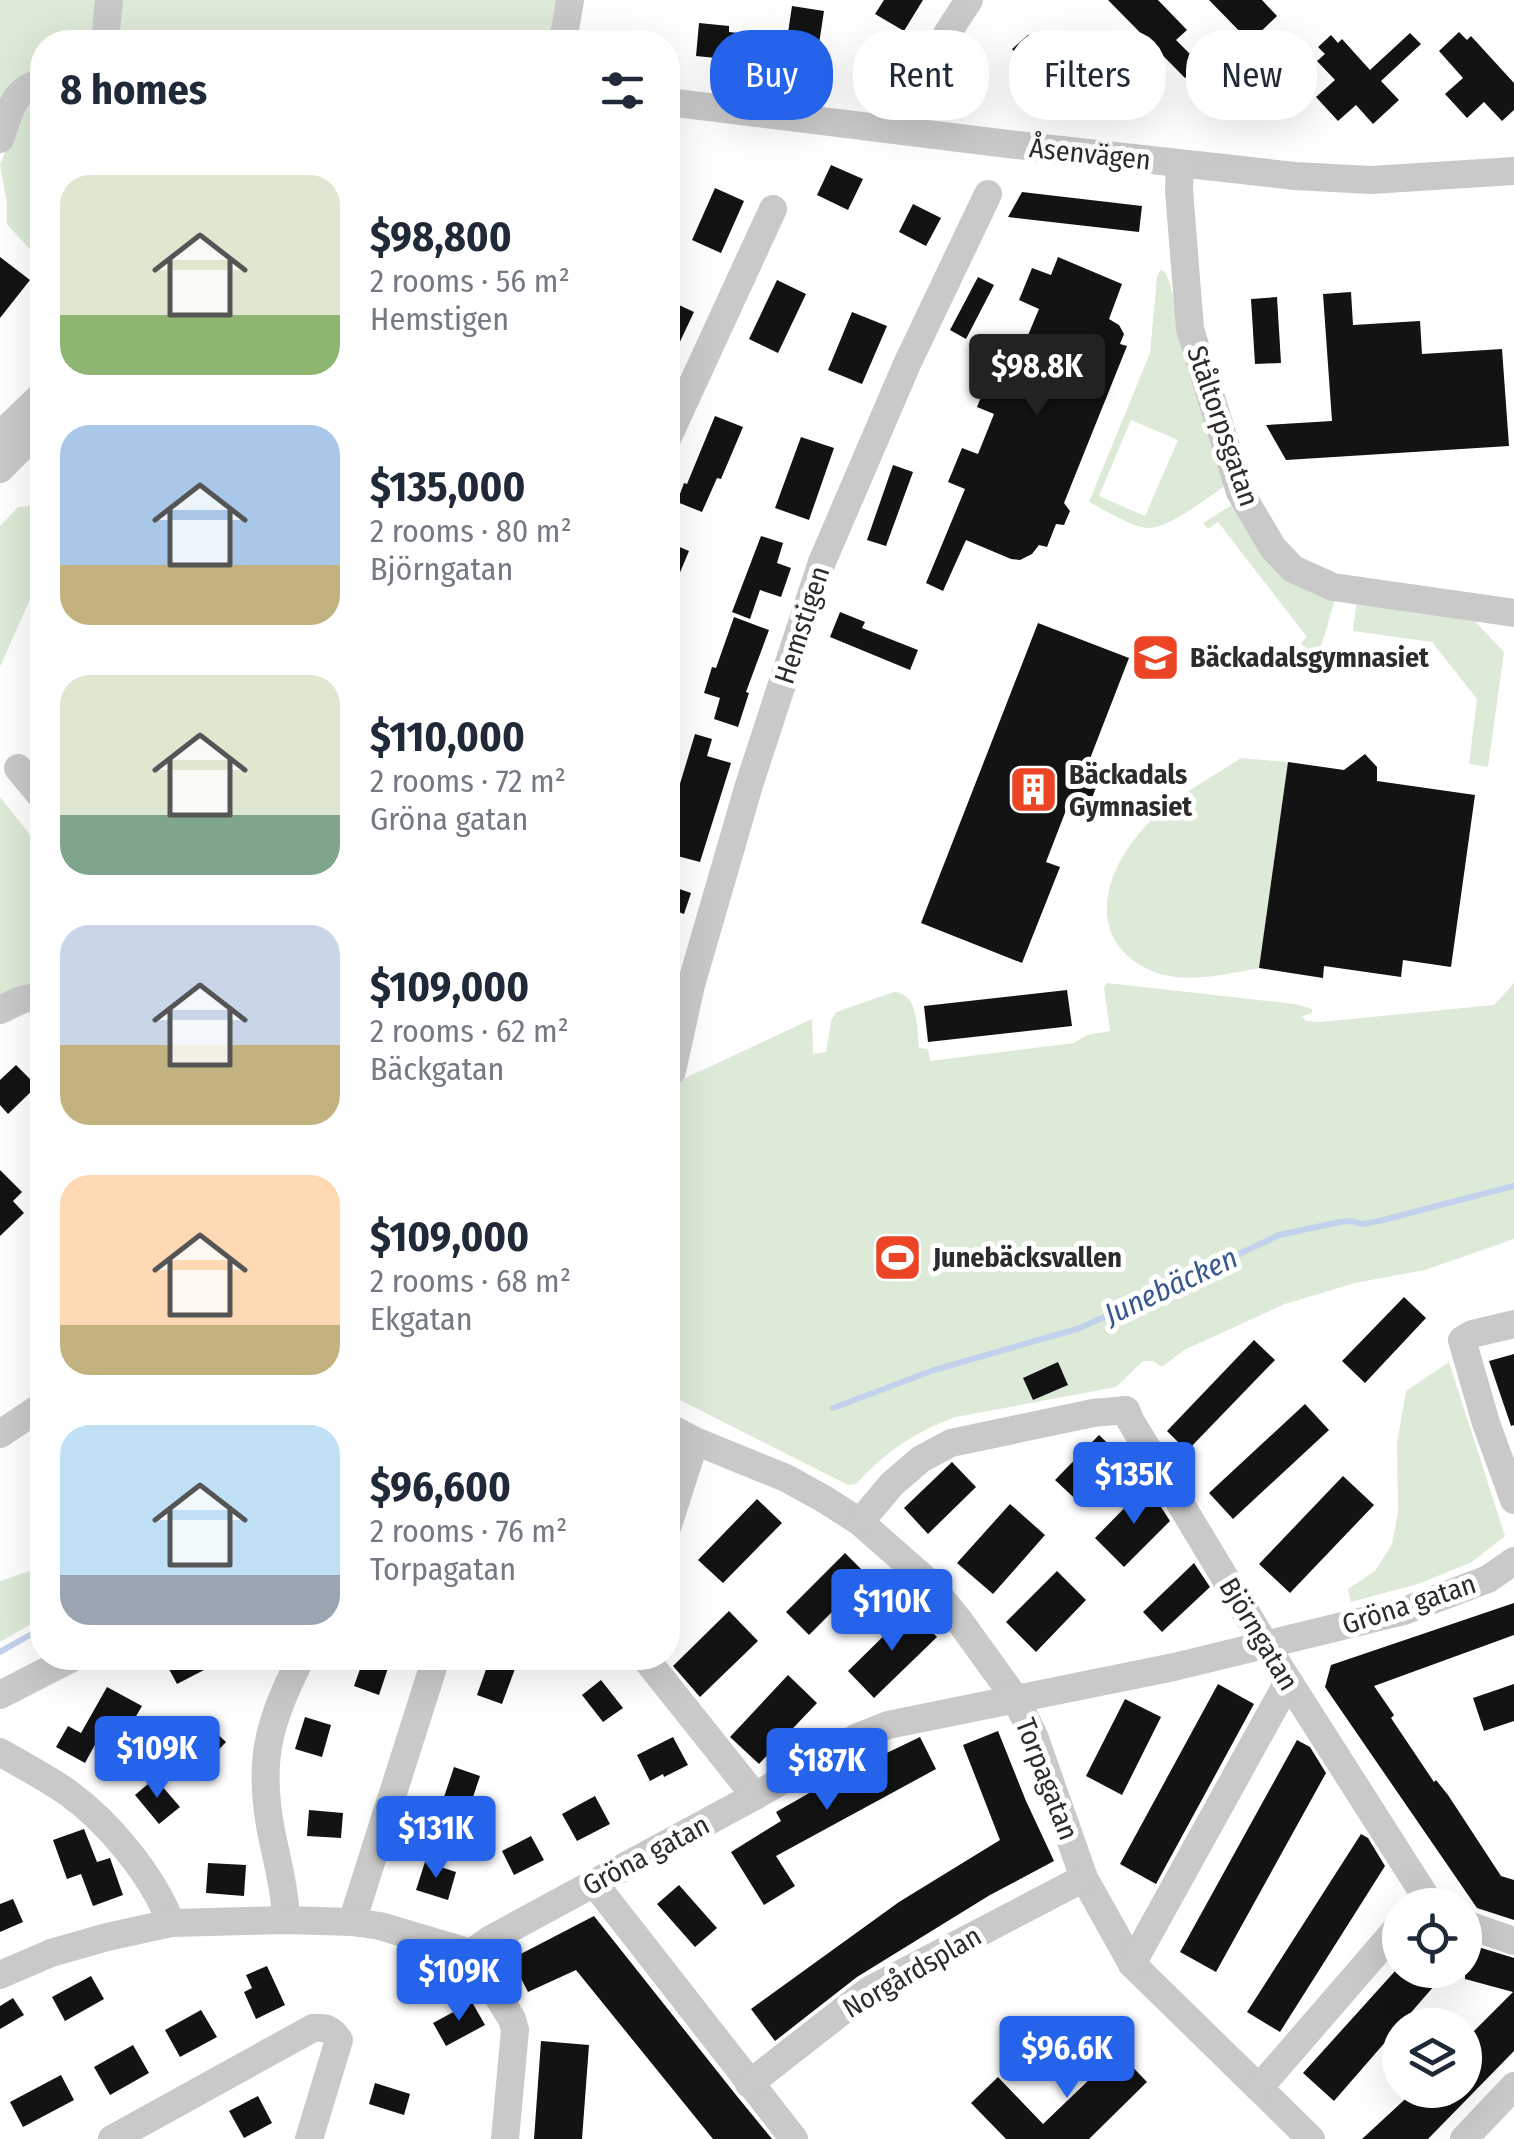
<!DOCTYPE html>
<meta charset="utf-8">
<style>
body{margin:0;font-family:"Fira Sans Condensed",sans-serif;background:#f2f2f3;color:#1f2937;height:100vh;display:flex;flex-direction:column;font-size:38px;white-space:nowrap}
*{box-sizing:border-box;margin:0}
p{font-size:32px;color:#747a83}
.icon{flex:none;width:55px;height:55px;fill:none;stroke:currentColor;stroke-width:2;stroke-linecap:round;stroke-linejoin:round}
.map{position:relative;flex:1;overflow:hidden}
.sheet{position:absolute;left:30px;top:30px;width:650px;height:1640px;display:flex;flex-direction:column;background:#fff;border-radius:40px;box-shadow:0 10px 40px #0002}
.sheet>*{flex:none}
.top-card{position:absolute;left:710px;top:30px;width:652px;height:90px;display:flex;gap:20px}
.fabs{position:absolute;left:1382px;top:1888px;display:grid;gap:20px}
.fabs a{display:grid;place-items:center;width:100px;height:100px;border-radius:50%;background:#fff;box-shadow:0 10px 40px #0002;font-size:50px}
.price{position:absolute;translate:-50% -85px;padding:0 22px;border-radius:10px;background:#2563eb;color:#fff;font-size:32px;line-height:65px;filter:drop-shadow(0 2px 5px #0008)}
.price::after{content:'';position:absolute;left:50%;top:60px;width:30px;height:22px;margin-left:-15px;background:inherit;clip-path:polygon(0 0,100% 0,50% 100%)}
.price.on{background:#222;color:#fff}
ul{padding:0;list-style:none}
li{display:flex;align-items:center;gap:30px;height:250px;padding:0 30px}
li span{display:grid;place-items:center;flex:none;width:280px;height:200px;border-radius:30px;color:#555}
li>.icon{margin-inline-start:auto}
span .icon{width:120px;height:120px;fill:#fffc;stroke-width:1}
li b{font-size:42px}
h2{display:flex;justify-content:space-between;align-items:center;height:120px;padding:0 30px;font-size:42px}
.chip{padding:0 35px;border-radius:40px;background:#fff;box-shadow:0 10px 40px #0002;font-size:35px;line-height:90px}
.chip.on{background:#2563eb;color:#fff}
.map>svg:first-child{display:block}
</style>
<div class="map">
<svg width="1514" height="2139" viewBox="0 0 1514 2139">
<rect width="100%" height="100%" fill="#fff"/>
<g fill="#deead8" fill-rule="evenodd">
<polygon points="0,0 556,0 549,42 121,42 121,39 96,35 95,42 42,42 42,74 0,108"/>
<polygon points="42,92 42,263 7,224 7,202 0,165 25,98"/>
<path d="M1160 270 1165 272 1170 284 1198 395 1225 486C1207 498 1168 529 1148 528 1131 527 1104 509 1089 502L1150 353 1157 277ZM1131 420 1178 440 1145 516 1099 496Z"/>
<polygon points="42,505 42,572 0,667 0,526 18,507"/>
<polygon points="1232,505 1336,596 1321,647 1311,656 1301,643 1307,637 1218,522 1208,529 1203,523"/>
<polygon points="1357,599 1471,617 1504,652 1488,767 1469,764 1477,699 1432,642 1353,631"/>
<path d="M1241 758 1288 762 1259 968C1226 974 1185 985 1152 971 1085 942 1102 875 1142 830 1168 800 1208 780 1241 758Z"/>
<polygon points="0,797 42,850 42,980 18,987 0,996"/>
<path d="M1107 983 1295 1004 1312 1009V1013L1302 1016 1306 1021 1320 1022 1494 1005 1514 983V1239L1425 1270 1355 1283 1285 1304 1184 1350 1162 1367 1153 1361H1143L1116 1387 956 1417C917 1430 883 1454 856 1484L848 1485 668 1394V1086L812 1019 813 1054 826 1052 831 1021 836 1012 894 992C919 993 917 1029 919 1048L928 1049 930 1061 1074 1043 1087 1035 1110 1031 1104 987Z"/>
<polygon points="1449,1362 1505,1536 1472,1562 1418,1584 1351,1602 1348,1589 1375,1571 1392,1544 1398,1512 1397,1443 1406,1391"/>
<polygon points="42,1567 42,1618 0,1642 0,1581"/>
</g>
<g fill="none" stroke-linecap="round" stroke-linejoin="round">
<g stroke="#c3d2ec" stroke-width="6">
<polyline points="833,1408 934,1370 1077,1329 1132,1305 1279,1235 1340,1222 1352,1221 1362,1224 1379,1221 1514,1186"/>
<polyline points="0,1652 42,1628"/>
</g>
</g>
<g fill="#131313">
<polygon points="884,0 923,0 904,31 875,14"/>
<polygon points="1108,0 1158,0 1187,30 1176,40 1200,64 1185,78"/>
<polygon points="1209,0 1262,0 1277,16 1250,42"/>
<polygon points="792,6 824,11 817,57 785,53"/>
<polygon points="699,23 729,26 729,32 738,33 736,60 696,56"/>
<polygon points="1459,32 1467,40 1471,36 1514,83 1514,110 1502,121 1484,102 1467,118 1445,94 1463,78 1439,51"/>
<polygon points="1410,33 1421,44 1381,81 1399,100 1373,124 1356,105 1338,121 1316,97 1335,80 1317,61 1325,54 1318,47 1331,35 1338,43 1342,39 1370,70"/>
<polygon points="1028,35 1076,88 1060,102 1044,85 1029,98 1013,80 1028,67 1012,49"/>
<polygon points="831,165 863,179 848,210 817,195"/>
<polygon points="715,188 744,201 721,253 692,240"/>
<polygon points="1022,192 1142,206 1139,232 1008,217"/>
<polygon points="913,204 941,218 926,246 899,232"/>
<polygon points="0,257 30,280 0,318"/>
<polygon points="1058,257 1122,284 1109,319 1119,325 1124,334 1120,344 1127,346 1064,503 1070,511 1064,525 1056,524 1047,547 1039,545 1032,554 1020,560 1011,559 966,540 943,591 926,583 965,489 948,482 962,448 978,454 994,414 977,407 1000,351 1018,359 1039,309 1019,300 1032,268 1051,275"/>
<polygon points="978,277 994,285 966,339 950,330"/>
<polygon points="777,280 806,294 778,353 749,339"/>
<polygon points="1351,292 1353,325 1420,321 1422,354 1502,349 1509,446 1286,460 1266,425 1332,421 1323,294"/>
<polygon points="1277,297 1281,363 1255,364 1251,299"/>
<polygon points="668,300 694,312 668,367"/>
<polygon points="852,312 887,326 862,384 828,370"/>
<polygon points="715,416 743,427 721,479 717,478 702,512 677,502 684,483 687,484"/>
<polygon points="801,437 834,448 809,520 775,508"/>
<polygon points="893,465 913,472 886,546 867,540"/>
<polygon points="761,536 783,543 777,563 791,568 781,597 760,590 750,619 732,612"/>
<polygon points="668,542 689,551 668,601"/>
<polygon points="840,612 865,622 862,628 918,650 910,670 830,637"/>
<polygon points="734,617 769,630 746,692 749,693 738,727 714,719 720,698 704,693 712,667 716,668"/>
<polygon points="1038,623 1129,658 1086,769 1101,775 1086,813 1068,805 1046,862 1060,867 1022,963 921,923"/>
<polygon points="695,734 712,739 707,756 731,763 700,862 670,854 679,821 668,818 668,795 676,797"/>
<polygon points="1365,754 1377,767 1377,781 1475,795 1451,967 1403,960 1401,977 1324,966 1323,978 1259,968 1288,762 1344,770"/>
<polygon points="668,885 691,893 684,914 668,908"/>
<polygon points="1067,990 1072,1026 928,1042 924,1006"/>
<polygon points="16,1065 37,1086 8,1114 0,1105 0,1080"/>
<polygon points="0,1170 22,1192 13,1201 24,1213 0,1236"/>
<polygon points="1404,1297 1426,1318 1365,1383 1342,1361"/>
<polygon points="1254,1340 1275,1360 1187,1451 1167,1431"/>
<polygon points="1514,1354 1514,1425 1511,1426 1489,1361"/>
<polygon points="1058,1362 1068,1385 1033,1400 1023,1378"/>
<polygon points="1305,1404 1329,1430 1233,1519 1209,1493"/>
<polygon points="1099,1435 1127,1462 1084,1507 1055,1480"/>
<polygon points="952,1462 976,1487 928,1534 904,1508"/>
<polygon points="1343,1476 1374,1505 1290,1593 1259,1564"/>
<polygon points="1147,1485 1170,1521 1124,1567 1095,1538"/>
<polygon points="757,1499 782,1523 723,1583 698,1560"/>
<polygon points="1010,1504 1045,1535 993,1594 957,1563"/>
<polygon points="845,1553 868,1576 809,1635 786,1612"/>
<polygon points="1194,1563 1210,1587 1162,1632 1143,1612"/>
<polygon points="1057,1571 1086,1600 1036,1652 1006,1622"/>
<polygon points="1514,1603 1514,1635 1374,1686 1394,1715 1391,1718 1434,1782 1436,1780 1448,1795 1501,1876 1514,1880 1514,1920 1477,1908 1325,1687 1331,1665"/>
<polygon points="910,1610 937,1637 874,1698 848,1671"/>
<polygon points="729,1611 758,1641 700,1697 673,1666"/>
<polygon points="163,1658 200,1658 206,1669 177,1684"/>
<polygon points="364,1658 389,1665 379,1695 354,1686"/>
<polygon points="490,1658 516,1666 502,1704 477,1695"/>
<polygon points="788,1675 817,1703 759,1764 730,1737"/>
<polygon points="601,1680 623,1708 603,1722 582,1695"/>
<polygon points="1218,1684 1254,1704 1156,1884 1120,1864"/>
<polygon points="1514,1684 1514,1721 1484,1731 1473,1698"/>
<polygon points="107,1687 142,1706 129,1728 110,1717 85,1763 56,1747 68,1726 81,1733"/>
<polygon points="1125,1699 1161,1717 1122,1795 1086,1776"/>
<polygon points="198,1716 226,1742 206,1763 178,1737"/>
<polygon points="305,1717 331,1725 322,1757 295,1749"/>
<polygon points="998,1731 1026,1801 1054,1861 990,1895 857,1977 775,2041 751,2009 899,1902 1000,1840 963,1745"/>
<polygon points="673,1737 688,1765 664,1777 663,1774 650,1781 637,1755"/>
<polygon points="920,1737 936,1769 776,1856 795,1886 764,1905 731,1852 781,1821 776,1812 841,1775"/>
<polygon points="1297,1740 1310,1747 1326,1773 1216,1972 1180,1952"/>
<polygon points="454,1767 480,1776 469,1809 443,1800"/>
<polygon points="155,1778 180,1807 159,1824 135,1795"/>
<polygon points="595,1796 610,1824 577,1841 562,1814"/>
<polygon points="309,1810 343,1813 341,1838 307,1836"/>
<polygon points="84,1829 97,1862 110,1858 123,1895 93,1906 81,1874 67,1879 53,1840"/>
<polygon points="1361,1834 1368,1838 1385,1866 1280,2032 1247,2012"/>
<polygon points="531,1836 544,1860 514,1875 502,1851"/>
<polygon points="425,1862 456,1872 448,1900 416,1890"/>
<polygon points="208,1863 246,1865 244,1896 206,1893"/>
<polygon points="679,1885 717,1928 695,1947 657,1904"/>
<polygon points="13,1899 23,1922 0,1932 0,1904"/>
<polygon points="594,1916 736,2095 772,2139 713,2139 576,1970 528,1992 511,1959"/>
<polygon points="1465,1943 1514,1958 1514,2051 1428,2139 1362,2139 1415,2090 1465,2090 1465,2040 1513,1992 1465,1979"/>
<polygon points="267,1966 285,2005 256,2019 244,1992 252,1988 246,1975"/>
<polygon points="1396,1970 1448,1970 1334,2101 1303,2073"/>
<polygon points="91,1976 104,1999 65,2021 52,1997"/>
<polygon points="13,1998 24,2015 0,2029 0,2006"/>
<polygon points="472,2002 485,2025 446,2046 433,2023"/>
<polygon points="201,2010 217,2037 180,2057 165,2030"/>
<polygon points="1104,2037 1147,2082 1089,2139 1006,2139 971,2103 998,2077 1043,2124 1093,2076 1079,2061"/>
<polygon points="541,2041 589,2045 582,2139 534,2139"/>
<polygon points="133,2045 149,2073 110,2095 94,2067"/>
<polygon points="61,2075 74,2100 23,2127 10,2102"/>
<polygon points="375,2083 410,2094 404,2115 369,2104"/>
<polygon points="258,2096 272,2123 244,2138 229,2111"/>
</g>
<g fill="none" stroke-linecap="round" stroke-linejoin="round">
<g stroke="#c9c9c9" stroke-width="28">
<polyline points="105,42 109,0"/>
<polyline points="563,42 570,0"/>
<polyline points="668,102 1016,145 1295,176 1371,180 1514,171"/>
<path d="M914 132C918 111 920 90 928 69 938 45 955 22 969 0"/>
<path d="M0 139C10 113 11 90 42 82"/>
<polyline points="1180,164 1179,190 1190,329 1240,492 1273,548 1293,569 1333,587 1514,613"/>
<polyline points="0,435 42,395"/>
<polyline points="668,437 773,209"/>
<polyline points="0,469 42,427"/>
<polyline points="18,768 42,797"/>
<polyline points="0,1010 21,1000 42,995"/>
<polyline points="668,1073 672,1071 691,985 749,785 822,562 907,364 988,194"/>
<polyline points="1514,1324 1472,1334 1462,1340 1486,1423 1514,1500"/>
<polyline points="668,1427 695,1441 786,1478 824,1499 860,1522 927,1581 958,1619 1015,1698 1034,1736 1084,1878 1132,1964 1311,2139"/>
<polyline points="0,1434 42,1406"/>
<polyline points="860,1522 892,1484 921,1459 951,1443 1093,1413 1126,1410 1130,1420 1266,1646 1431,1905"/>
<polyline points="668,1525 695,1441"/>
<polyline points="645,1658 755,1796"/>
<polyline points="0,1695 72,1658"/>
<path d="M0 1752C22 1765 45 1777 67 1792 109 1822 153 1876 171 1923"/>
<polyline points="594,1883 794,2139"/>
<path d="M286 1920C285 1891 278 1864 272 1836 257 1762 268 1723 301 1658"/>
<polyline points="352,1922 436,1658"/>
<polyline points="1465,1924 1514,1941"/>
<polyline points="471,1953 512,2019 515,2030 505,2139"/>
<polyline points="1132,1964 1288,1682"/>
<polyline points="0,1975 51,1953 107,1937 171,1923 286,1920 352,1922 380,1926 471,1953 491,1939 755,1796 858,1737 888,1725 1174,1667 1404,1611 1488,1579 1514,1561"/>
<polyline points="749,2084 868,1991 1084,1878"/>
<polyline points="1259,2088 1400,1925"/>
<path d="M112 2139 313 2028C326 2027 332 2029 339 2040L309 2139"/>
<polyline points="1464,2139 1514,2086"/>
</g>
</g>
<defs>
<symbol id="school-square" viewBox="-11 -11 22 22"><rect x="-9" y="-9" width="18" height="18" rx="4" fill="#ec4525" stroke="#fff"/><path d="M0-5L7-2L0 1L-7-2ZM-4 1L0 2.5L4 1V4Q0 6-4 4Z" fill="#fff"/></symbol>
<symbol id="building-square" viewBox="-11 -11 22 22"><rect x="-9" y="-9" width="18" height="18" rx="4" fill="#ec4525" stroke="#fff"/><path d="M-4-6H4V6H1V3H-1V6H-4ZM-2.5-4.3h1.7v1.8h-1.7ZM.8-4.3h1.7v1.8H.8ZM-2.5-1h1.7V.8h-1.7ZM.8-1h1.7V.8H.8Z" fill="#fff"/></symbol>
<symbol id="stadium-square" viewBox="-11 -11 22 22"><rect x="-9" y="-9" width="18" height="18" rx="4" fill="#ec4525" stroke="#fff"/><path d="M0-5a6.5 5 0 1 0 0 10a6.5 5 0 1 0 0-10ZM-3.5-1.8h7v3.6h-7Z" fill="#fff"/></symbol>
</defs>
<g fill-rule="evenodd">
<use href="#school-square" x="1128" y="630" width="55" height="55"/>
<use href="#building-square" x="1006" y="762" width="55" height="55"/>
<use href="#stadium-square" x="870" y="1230" width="55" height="55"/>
</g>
<g text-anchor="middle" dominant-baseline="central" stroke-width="10" stroke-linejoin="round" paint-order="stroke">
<g font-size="28" fill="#2c2c2c" stroke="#fff">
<text transform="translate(1090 154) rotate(6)">Åsenvägen</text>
<text transform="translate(1223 426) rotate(71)">Ståltorpsgatan</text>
<text transform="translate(802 625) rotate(-72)">Hemstigen</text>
<text transform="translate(1409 1604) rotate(-18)">Gröna gatan</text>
<text transform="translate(1259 1634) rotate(59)">Björngatan</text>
<text transform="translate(1047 1779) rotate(69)">Torpagatan</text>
<text transform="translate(646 1855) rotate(-28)">Gröna gatan</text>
<text transform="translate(912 1972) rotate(-30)">Norgårdsplan</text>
</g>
<g font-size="28" font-weight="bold" fill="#2c2c2c" stroke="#fff" text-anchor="start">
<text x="1190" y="657">Bäckadalsgymnasiet</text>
<text x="1069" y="774">Bäckadals<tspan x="1069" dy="32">Gymnasiet</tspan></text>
<text x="933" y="1257">Junebäcksvallen</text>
</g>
<g font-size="30" font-style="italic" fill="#385990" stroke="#fff">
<text transform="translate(1171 1286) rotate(-25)">Junebäcken</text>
</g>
</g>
</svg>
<div class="fabs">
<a><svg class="icon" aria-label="locate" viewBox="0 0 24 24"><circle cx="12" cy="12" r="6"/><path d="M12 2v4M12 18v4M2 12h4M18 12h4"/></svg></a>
<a><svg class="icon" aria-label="layers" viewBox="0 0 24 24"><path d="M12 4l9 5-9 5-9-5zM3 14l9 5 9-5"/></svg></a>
</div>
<b class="price on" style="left:1037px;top:419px">$98.8K</b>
<b class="price" style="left:1134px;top:1527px">$135K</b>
<b class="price" style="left:892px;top:1654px">$110K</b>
<b class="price" style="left:157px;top:1801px">$109K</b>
<b class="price" style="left:827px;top:1813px">$187K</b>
<b class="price" style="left:436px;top:1881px">$131K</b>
<b class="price" style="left:459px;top:2024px">$109K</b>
<b class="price" style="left:1067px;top:2101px">$96.6K</b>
<div class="top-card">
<a class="chip on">Buy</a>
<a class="chip">Rent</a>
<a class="chip">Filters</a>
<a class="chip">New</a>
</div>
<section class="sheet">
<h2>8 homes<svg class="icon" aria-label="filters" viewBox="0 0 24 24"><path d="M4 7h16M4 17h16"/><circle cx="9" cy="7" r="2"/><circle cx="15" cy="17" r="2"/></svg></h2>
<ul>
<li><span style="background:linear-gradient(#dfe7d0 70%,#8fb573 0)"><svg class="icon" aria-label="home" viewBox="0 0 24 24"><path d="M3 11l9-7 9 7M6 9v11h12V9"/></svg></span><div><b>$98,800</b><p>2 rooms · 56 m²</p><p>Hemstigen</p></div></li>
<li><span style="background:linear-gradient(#a9c7e8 70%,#c2b280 0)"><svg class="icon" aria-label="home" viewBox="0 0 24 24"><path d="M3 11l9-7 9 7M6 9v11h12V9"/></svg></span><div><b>$135,000</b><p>2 rooms · 80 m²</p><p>Björngatan</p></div></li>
<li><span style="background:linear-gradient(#dfe7d0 70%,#7fa58c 0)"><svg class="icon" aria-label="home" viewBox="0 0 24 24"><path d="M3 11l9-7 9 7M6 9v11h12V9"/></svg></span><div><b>$110,000</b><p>2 rooms · 72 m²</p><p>Gröna gatan</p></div></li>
<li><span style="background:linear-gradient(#c9d6e8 60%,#c2b280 0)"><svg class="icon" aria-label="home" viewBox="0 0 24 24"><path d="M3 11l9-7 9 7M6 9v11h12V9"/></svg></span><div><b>$109,000</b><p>2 rooms · 62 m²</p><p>Bäckgatan</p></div></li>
<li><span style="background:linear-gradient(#ffd9b3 75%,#c2b280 0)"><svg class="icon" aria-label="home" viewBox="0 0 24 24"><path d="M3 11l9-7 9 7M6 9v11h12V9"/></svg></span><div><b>$109,000</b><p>2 rooms · 68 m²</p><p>Ekgatan</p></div></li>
<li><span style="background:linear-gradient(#bfe0f5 75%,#9aa5b1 0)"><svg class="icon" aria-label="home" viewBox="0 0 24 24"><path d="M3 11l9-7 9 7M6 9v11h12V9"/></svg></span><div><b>$96,600</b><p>2 rooms · 76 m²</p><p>Torpagatan</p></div></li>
</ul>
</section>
</div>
